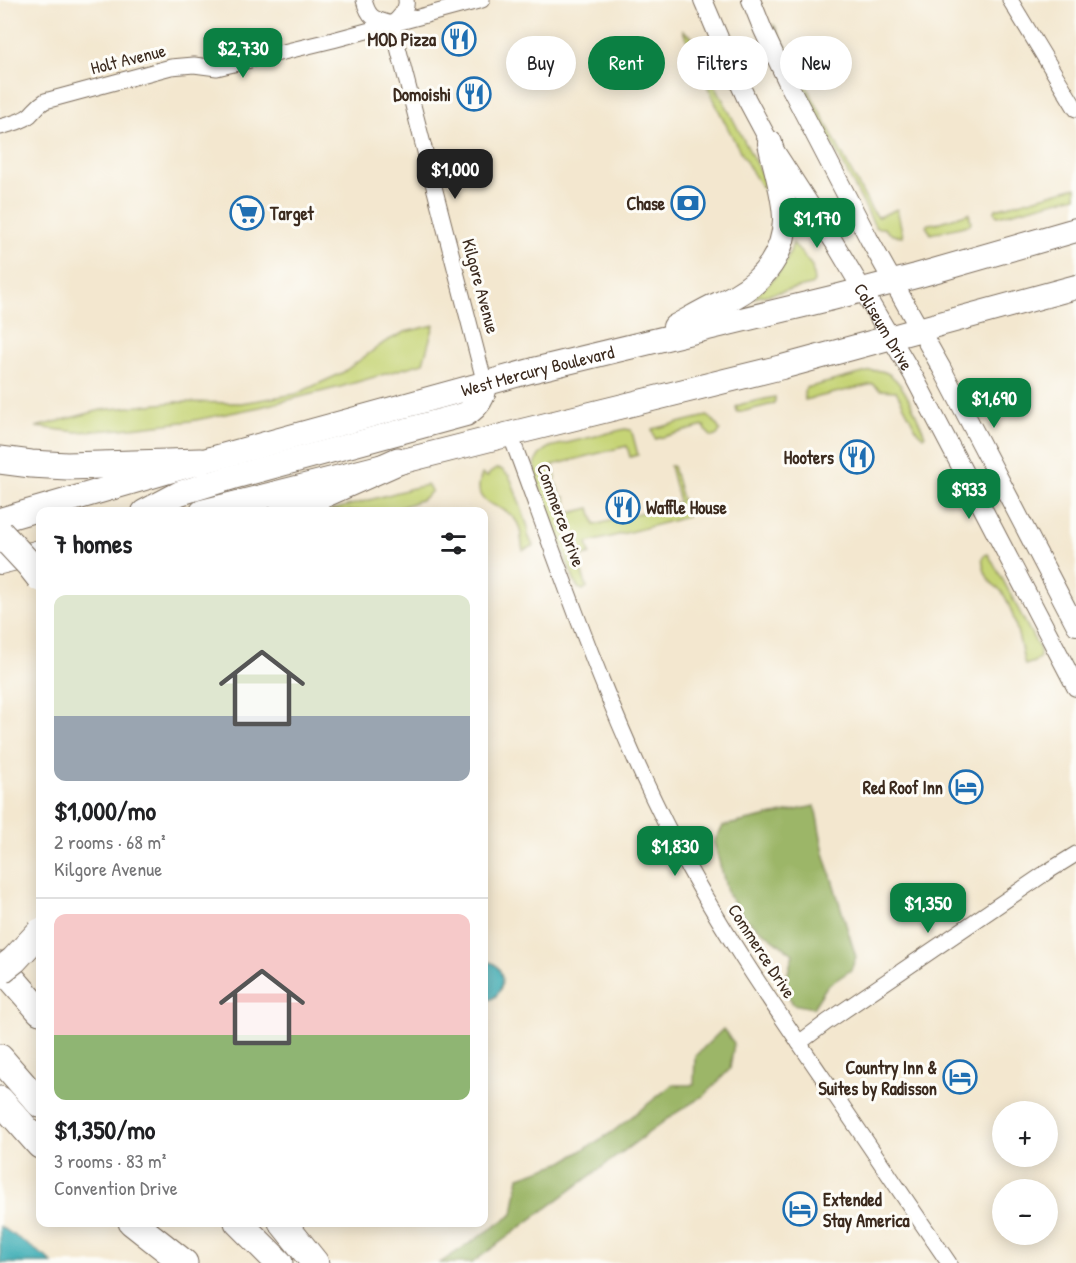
<!DOCTYPE html>
<meta charset="utf-8">
<style>
body{margin:0;font-family:"Patrick Hand",sans-serif;background:#f2f2f2;color:#202124;height:100vh;display:flex;flex-direction:column;font-size:22px;white-space:nowrap}
*{box-sizing:border-box;margin:0}
p{font-size:20px;color:#757577}
.icon{flex:none;width:33px;height:33px;fill:none;stroke:currentColor;stroke-width:2;stroke-linecap:round;stroke-linejoin:round}
.map{position:relative;flex:1;overflow:hidden}
.drawer{position:absolute;left:36px;top:507px;width:452px;height:720px;display:flex;flex-direction:column;background:#fff;border-radius:12px;box-shadow:0 3px 15px #0003}
.drawer>*{flex:none}
.guide{position:absolute;left:506px;top:36px;width:480px;height:54px;display:flex;gap:12px}
.controls{position:absolute;left:992px;top:1101px;display:grid;gap:12px}
.controls a{display:grid;place-items:center;width:66px;height:66px;border-radius:50%;background:#fff;box-shadow:0 3px 15px #0003;font-size:30px}
.price{position:absolute;translate:-50% -51px;padding:0 14px;border-radius:12px;background:#0b8043;color:#fff;font-size:20px;line-height:39px;filter:drop-shadow(0 2px 3px #0008)}
.price::after{content:'';position:absolute;left:50%;top:36px;width:18px;height:14px;margin-left:-9px;background:inherit;clip-path:polygon(0 0,100% 0,50% 100%)}
.price.on{background:#222;color:#fff}
ul{padding:0;list-style:none}
li{display:grid;align-content:center;gap:12px;height:318px;padding:0 18px}
li+li{border-top:2px solid #e0e0e0}
li span{display:grid;place-items:center;height:186px;border-radius:12px;color:#555}
li>.icon{margin-inline-start:auto}
span .icon{width:108px;height:108px;fill:#fffc;stroke-width:1}
li b{font-size:26px}
h2{display:flex;justify-content:space-between;align-items:center;height:72px;padding:0 18px;font-size:26px}
.tag{padding:0 21px;border-radius:27px;background:#fff;box-shadow:0 3px 15px #0003;font-size:21px;line-height:54px}
.tag.on{background:#0b8043;color:#fff}
.map>svg:first-child{display:block}
</style>
<div class="map">
<svg width="1076" height="1263" viewBox="0 0 1076 1263">
<rect width="100%" height="100%" fill="#fdfcf7"/>
<filter id="ink" filterUnits="userSpaceOnUse"><feTurbulence type="fractalNoise" baseFrequency=".0167" numOctaves="2"/><feDisplacementMap in="SourceGraphic" scale="12" xChannelSelector="R" yChannelSelector="G"/><feConvolveMatrix kernelMatrix="1 2 1 2 8 2 1 2 1" color-interpolation-filters="sRGB"/></filter>
<filter id="wash" filterUnits="userSpaceOnUse"><feTurbulence type="fractalNoise" baseFrequency=".008" numOctaves="4" result="noise"/><feDisplacementMap in="SourceGraphic" scale="24" xChannelSelector="R" yChannelSelector="G"/><feGaussianBlur stdDeviation="1.35" result="paint"/><feColorMatrix in="noise" values="0 0 0 0 0 0 0 0 0 0 0 0 0 0 0 0 0 1.4 0 .05"/><feComposite in="paint" operator="in"/></filter>
<g filter="url(#wash)">
<rect width="100%" height="100%" fill="#f3e7cf"/>
<g fill="#c6d476" stroke="#807f4a" stroke-width="1.5">
<path d="M773 25 775 26 871 209 878 217 897 209 903 236C894 236 890 235 884 228H876L811 103Z"/>
<path d="M683 31 690 35 697 43 706 71 719 92 767 185 773 204C735 150 709 91 683 31Z"/>
<polygon points="1076,187 1076,196 998,216 996,215 995,211 996,209"/>
<polygon points="969,213 971,223 968,225 931,234 926,226 928,224 937,223"/>
<path d="M793 243 812 266 814 282 811 285 753 298C773 280 785 270 793 243Z"/>
<polygon points="434,325 423,363 340,387 260,407 191,421 122,429 77,432 36,427 101,410 177,402 241,403 296,394 342,373 385,342 405,332"/>
<path d="M871 371C874 371 878 370 881 371 903 375 916 416 925 435L923 437 917 431 896 391 880 390 873 384 805 400 804 391 806 388Z"/>
<polygon points="775,397 775,401 773,404 741,412 737,412 736,407 742,404"/>
<path d="M707 416 714 421 720 430C718 435 717 436 712 437L707 432 704 426 655 439 652 429Z"/>
<path d="M625 429 631 430 632 432 638 455 630 457 627 446 553 465 556 479 554 480 562 497H565L570 513 590 508 595 525 679 502 670 466H673L687 517 587 543 590 554 577 559 587 587 583 590 578 588 575 583 534 473C535 460 538 453 550 447Z"/>
<path d="M496 469H501L509 476 512 482 528 527V535L533 546 523 550C520 539 523 528 514 518 500 501 469 508 482 474L487 477 490 473Z"/>
<polygon points="427,485 432,491 423,499 391,511 329,511 413,488"/>
<path d="M988 554C1007 585 1022 618 1040 650V657L1034 662 1025 665C1020 644 1014 609 1002 592 999 588 994 586 991 582 986 577 981 563 983 556Z"/>
</g>
<g fill="#9cb667" stroke="#6c7042" stroke-width="1.5">
<polygon points="815,806 824,853 856,957 851,970 827,986 813,1008 793,1004 784,987 793,954 746,919 728,895 714,842 723,826"/>
<polygon points="723,1029 734,1043 730,1069 705,1095 674,1114 472,1263 440,1263 513,1214 519,1177 563,1162 611,1133 672,1085 694,1085 695,1056"/>
</g>
<g fill="#3cadb5" stroke="#3c6c6a" stroke-width="1.5">
<path d="M490 962C507 967 505 997 488 1000L483 999V966Z"/>
<polygon points="0,1226 46,1257 52,1263 0,1263"/>
</g>
</g>
<g filter="url(#ink)">
<g fill="none" stroke-linecap="round" stroke-linejoin="round">
<defs>
<g id="minor">
<path d="M364 0C369 19 374 19 392 24"/>
<polyline points="1010,0 1076,109"/>
<polyline points="392,24 485,384"/>
<path d="M392 24C399 18 408 10 406 0"/>
<path d="M0 127C10 124 22 122 30 115 36 109 37 106 45 101L171 67 194 65 217 68 333 40 482 0"/>
<path d="M510 434C561 571 607 712 675 842 717 924 769 999 821 1075 864 1137 906 1201 949 1263"/>
<polyline points="799,1043 827,1022 1047,872 1076,854"/>
</g>
<g id="tertiary">
<path id="s1" d="M703 0 723 47 747 100 770 143 834 242 913 375 1076 687"/>
<polyline points="751,0 763,30 787,81 869,239 942,369 1076,626"/>
</g>
<g id="primary">
<path d="M675 327C688 320 700 313 712 307 721 303 729 300 737 295 765 279 784 253 785 220 785 196 775 167 770 143"/>
<path d="M144 512 180 493 233 477 466 414C477 407 484 398 485 384"/>
<polyline points="202,512 510,434 782,367 1076,287"/>
<path id="s2" d="M0 520 200 462 534 370 832 298 916 276 1076 230"/>
<polyline points="0,562 40,552"/>
</g>
<g id="motorway">
<polyline points="0,460 31,464 67,466 200,462"/>
<polyline points="283,512 398,461"/>
<polyline points="0,965 40,1011"/>
<polyline points="0,1058 40,1104"/>
<polyline points="0,1100 40,1145"/>
<polyline points="132,1222 184,1263"/>
<polyline points="238,1222 279,1263"/>
<polyline points="282,1222 315,1263"/>
</g>
</defs>
<use href="#minor" stroke="#7b6c5c" stroke-width="17"/>
<use href="#tertiary" stroke="#7b6c5c" stroke-width="20"/>
<use href="#primary" stroke="#7b6c5c" stroke-width="26"/>
<use href="#motorway" stroke="#7b6c5c" stroke-width="29"/>
<use href="#minor" stroke="#fff" stroke-width="15"/>
<use href="#tertiary" stroke="#fff" stroke-width="18"/>
<use href="#primary" stroke="#fff" stroke-width="24"/>
<use href="#motorway" stroke="#fff" stroke-width="27"/>
<defs>
<g id="motorway-bridge">
<polyline points="0,533 29,564 40,578"/>
<polyline points="0,971 14,960 40,932"/>
</g>
</defs>
<use href="#motorway-bridge" stroke="#7b6c5c" stroke-width="29" stroke-linecap="butt"/>
<use href="#motorway-bridge" stroke="#fff" stroke-width="27"/>
</g>
</g>
<defs>
<symbol id="restaurant-ring" viewBox="-11 -11 22 22"><circle r="9.5" fill="#fdfcf7" stroke="#1f6fb2" stroke-width="1.5"/><path d="M-5-6h1v4h1v-4h1v4h1v-4h1v5L-1.5 .5V6h-2V.5L-5-1ZM5-6V6H3V1.5H1.5Q1.5-4 5-6Z" fill="#1f6fb2"/></symbol>
<symbol id="bank-ring" viewBox="-11 -11 22 22"><circle r="9.5" fill="#fdfcf7" stroke="#1f6fb2" stroke-width="1.5"/><path d="M-6-4H6V4H-6ZM0-2.3a2.3 2.3 0 1 0 0 4.6a2.3 2.3 0 1 0 0-4.6Z" fill="#1f6fb2"/></symbol>
<symbol id="supermarket-ring" viewBox="-11 -11 22 22"><circle r="9.5" fill="#fdfcf7" stroke="#1f6fb2" stroke-width="1.5"/><path d="M-6-5.5h2.5l.6 2H6L4.5 2H-2.5L-4.4-4H-6ZM-1.5 3.2a1.3 1.3 0 1 0 .1 0ZM3 3.2a1.3 1.3 0 1 0 .1 0Z" fill="#1f6fb2"/></symbol>
<symbol id="hotel-ring" viewBox="-11 -11 22 22"><circle r="9.5" fill="#fdfcf7" stroke="#1f6fb2" stroke-width="1.5"/><path d="M-6-4.5h1.5V1H6V5H4.5V3h-9V5H-6ZM-4 0a1.8 1.8 0 1 1 3.6 0ZM.5 0V-2.5h3Q6-2.5 6 0Z" fill="#1f6fb2"/></symbol>
</defs>
<g fill-rule="evenodd">
<use href="#restaurant-ring" x="440" y="20" width="38" height="38"/>
<use href="#restaurant-ring" x="455" y="75" width="38" height="38"/>
<use href="#bank-ring" x="669" y="184" width="38" height="38"/>
<use href="#supermarket-ring" x="228" y="194" width="38" height="38"/>
<use href="#restaurant-ring" x="838" y="438" width="38" height="38"/>
<use href="#restaurant-ring" x="604" y="488" width="38" height="38"/>
<use href="#hotel-ring" x="947" y="768" width="38" height="38"/>
<use href="#hotel-ring" x="941" y="1058" width="38" height="38"/>
<use href="#hotel-ring" x="781" y="1190" width="38" height="38"/>
</g>
<g text-anchor="middle" dominant-baseline="central" stroke-width="6" stroke-linejoin="round" paint-order="stroke">
<g font-size="18" font-weight="bold" fill="#3b2a1e" stroke="#fdfcf7" text-anchor="end">
<text x="436" y="39">MOD Pizza</text>
<text x="451" y="94">Domoishi</text>
<text x="665" y="203">Chase</text>
<text x="270" y="213" text-anchor="start">Target</text>
<text x="834" y="457">Hooters</text>
<text x="646" y="507" text-anchor="start">Waffle House</text>
<text x="943" y="787">Red Roof Inn</text>
<text x="937" y="1067">Country Inn &amp;<tspan x="937" dy="21">Suites by Radisson</tspan></text>
<text x="823" y="1199" text-anchor="start">Extended<tspan x="823" dy="21">Stay America</tspan></text>
</g>
<g font-size="18" fill="#3b2a1e" stroke="#fdfcf7">
<text transform="translate(128 59) rotate(-14)">Holt Avenue</text>
<text transform="translate(481 286) rotate(75)">Kilgore Avenue</text>
<text stroke="none"><textPath href="#s1" startOffset="374">Coliseum Drive</textPath></text>
<text stroke="none"><textPath href="#s2" startOffset="558">West Mercury Boulevard</textPath></text>
<text transform="translate(561 515) rotate(70)">Commerce Drive</text>
<text transform="translate(762 951) rotate(57)">Commerce Drive</text>
</g>
</g>
</svg>
<div class="controls">
<a>+</a>
<a>−</a>
</div>
<b class="price" style="left:243px;top:79px">$2,730</b>
<b class="price on" style="left:455px;top:200px">$1,000</b>
<b class="price" style="left:817px;top:249px">$1,170</b>
<b class="price" style="left:994px;top:429px">$1,690</b>
<b class="price" style="left:969px;top:520px">$933</b>
<b class="price" style="left:675px;top:877px">$1,830</b>
<b class="price" style="left:928px;top:934px">$1,350</b>
<div class="guide">
<a class="tag">Buy</a>
<a class="tag on">Rent</a>
<a class="tag">Filters</a>
<a class="tag">New</a>
</div>
<section class="drawer">
<h2>7 homes<svg class="icon" aria-label="filters" viewBox="0 0 24 24"><path d="M4 7h16M4 17h16"/><circle cx="9" cy="7" r="2"/><circle cx="15" cy="17" r="2"/></svg></h2>
<ul>
<li><span style="background:linear-gradient(#dfe7d0 65%,#9aa5b1 0)"><svg class="icon" aria-label="home" viewBox="0 0 24 24"><path d="M3 11l9-7 9 7M6 9v11h12V9"/></svg></span><div><b>$1,000/mo</b><p>2 rooms · 68 m²</p><p>Kilgore Avenue</p></div></li>
<li><span style="background:linear-gradient(#f6c9c9 65%,#8fb573 0)"><svg class="icon" aria-label="home" viewBox="0 0 24 24"><path d="M3 11l9-7 9 7M6 9v11h12V9"/></svg></span><div><b>$1,350/mo</b><p>3 rooms · 83 m²</p><p>Convention Drive</p></div></li>
</ul>
</section>
</div>
